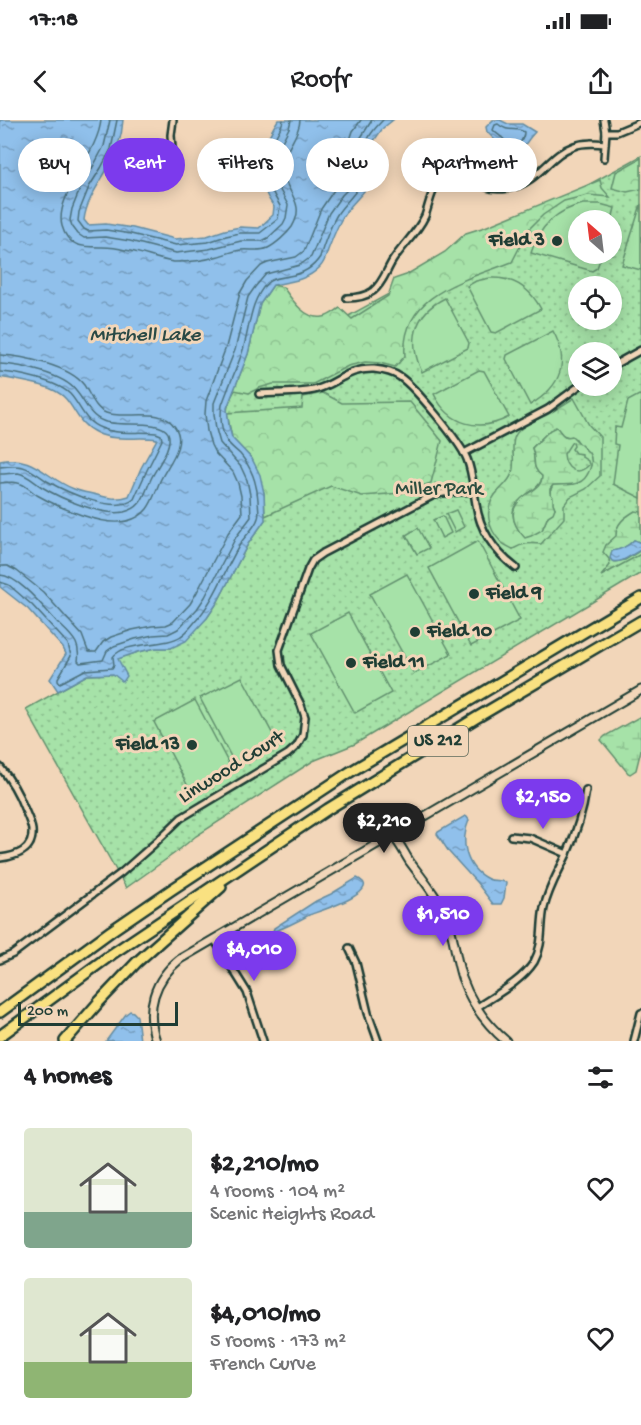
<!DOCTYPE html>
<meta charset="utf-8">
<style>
body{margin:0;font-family:"Gochi Hand",sans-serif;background:#f2f2f2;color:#202124;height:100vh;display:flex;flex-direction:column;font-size:22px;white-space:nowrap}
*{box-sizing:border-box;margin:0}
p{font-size:20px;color:#757577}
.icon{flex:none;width:33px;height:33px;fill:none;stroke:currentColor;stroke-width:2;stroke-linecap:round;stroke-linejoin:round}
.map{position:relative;height:921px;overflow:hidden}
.drawer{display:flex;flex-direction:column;background:#fff;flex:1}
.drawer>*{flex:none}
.top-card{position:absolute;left:18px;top:18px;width:606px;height:54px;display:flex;gap:12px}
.needle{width:39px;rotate:332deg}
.controls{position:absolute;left:568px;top:90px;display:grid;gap:12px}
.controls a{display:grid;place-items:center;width:54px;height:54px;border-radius:50%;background:#fff;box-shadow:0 3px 15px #0003;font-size:30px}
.scale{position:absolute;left:18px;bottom:15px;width:160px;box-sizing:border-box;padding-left:6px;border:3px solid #1f3d34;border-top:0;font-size:16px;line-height:21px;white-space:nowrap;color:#1f3d34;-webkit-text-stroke:4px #f2d6b9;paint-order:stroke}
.price{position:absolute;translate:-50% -51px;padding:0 14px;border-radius:21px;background:#7c3aed;color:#fff;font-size:20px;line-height:39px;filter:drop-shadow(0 2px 3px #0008)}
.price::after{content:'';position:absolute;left:50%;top:36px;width:18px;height:14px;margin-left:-9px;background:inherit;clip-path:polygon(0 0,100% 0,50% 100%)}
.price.selected{background:#222;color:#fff}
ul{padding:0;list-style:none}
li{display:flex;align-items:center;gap:18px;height:150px;padding:0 24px}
li span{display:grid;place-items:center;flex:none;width:168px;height:120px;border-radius:6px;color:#555}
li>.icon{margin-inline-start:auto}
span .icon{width:72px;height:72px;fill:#fffc;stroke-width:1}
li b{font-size:26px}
h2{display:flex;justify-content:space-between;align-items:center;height:72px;padding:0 24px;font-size:26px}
.tag{padding:0 21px;border-radius:27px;background:#fff;box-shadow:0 3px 15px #0003;font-size:21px;line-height:54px}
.tag.selected{background:#7c3aed;color:#fff}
.status{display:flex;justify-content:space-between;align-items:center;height:42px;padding:0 30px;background:#fff;direction:ltr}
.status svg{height:16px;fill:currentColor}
header{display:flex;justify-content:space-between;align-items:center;height:78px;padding:0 24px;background:#fff;font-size:27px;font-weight:600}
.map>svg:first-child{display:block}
</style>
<div class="status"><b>17:18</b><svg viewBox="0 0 49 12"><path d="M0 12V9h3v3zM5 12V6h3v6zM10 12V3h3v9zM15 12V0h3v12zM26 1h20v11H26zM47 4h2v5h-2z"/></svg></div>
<header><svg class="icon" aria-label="back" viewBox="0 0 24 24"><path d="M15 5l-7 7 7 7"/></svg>Roofr<svg class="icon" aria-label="share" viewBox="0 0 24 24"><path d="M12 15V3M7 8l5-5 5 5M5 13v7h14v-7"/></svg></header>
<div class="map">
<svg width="641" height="921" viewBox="0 0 641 921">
<defs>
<pattern id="grass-dots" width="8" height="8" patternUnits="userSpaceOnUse" patternTransform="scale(1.5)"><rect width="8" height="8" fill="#a6e2a8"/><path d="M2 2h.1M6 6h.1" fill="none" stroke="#8ec391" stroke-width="1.8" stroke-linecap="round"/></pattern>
<pattern id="forest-crowns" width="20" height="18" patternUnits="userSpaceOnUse" patternTransform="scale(1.5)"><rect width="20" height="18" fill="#a6e2a8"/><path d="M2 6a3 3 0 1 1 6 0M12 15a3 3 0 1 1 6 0" fill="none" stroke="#8ec391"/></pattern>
<pattern id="wetland-marsh" width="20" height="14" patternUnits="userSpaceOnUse" patternTransform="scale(1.5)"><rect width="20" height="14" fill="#a6e2a8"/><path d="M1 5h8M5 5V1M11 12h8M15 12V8" fill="none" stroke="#8ec391"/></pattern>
<pattern id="water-ripples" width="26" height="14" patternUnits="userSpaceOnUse" patternTransform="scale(1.5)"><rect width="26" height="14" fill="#90c0eb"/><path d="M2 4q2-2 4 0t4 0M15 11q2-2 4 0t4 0" fill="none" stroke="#759dbf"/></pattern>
</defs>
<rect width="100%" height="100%" fill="#f2d6b9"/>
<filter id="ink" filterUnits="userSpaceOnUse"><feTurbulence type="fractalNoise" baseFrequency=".0167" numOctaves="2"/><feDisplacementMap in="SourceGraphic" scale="12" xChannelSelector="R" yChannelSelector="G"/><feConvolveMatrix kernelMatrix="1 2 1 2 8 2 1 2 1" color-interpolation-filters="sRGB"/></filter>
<g filter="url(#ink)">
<path fill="url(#grass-dots)" stroke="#62906e" stroke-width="1.5" fill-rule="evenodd" d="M641 36V453L355 624 313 641 196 716 175 733 126 768 26 589 87 555 114 554 117 539 138 532 156 528H171L207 498 217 483 248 424 265 400 227 293C228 273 243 261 255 247ZM579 100H612V134H579ZM579 166H612V200H579ZM579 232H612V266H579Z"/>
<g fill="url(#forest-crowns)" stroke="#62906e" stroke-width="1.5" fill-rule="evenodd">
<polygon points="641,38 641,69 627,72 612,68 616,52"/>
<path d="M600 60 602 68 610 77 588 75 564 81 543 95 529 109 512 142C466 160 400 174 405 236L395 247 380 243 365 242 348 246 313 264H273L259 268 249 273 234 270 248 234 260 184 273 165 283 167C292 180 305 200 323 197 329 196 335 191 340 188L352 199 388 176 394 159 406 155 445 132 466 113 485 107Z"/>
<polygon points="323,273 342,283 410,282 442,321 431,363 402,373 362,376 331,366 265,396 264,373 252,339 232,318 227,293 302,288 303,277"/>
<path d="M574 278 589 305 600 317V356L586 369 570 377 564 385V398L541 424C530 423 523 423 513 429 509 427 504 425 501 422 488 409 484 390 495 375 501 367 509 363 512 353 516 342 510 325 515 316 521 304 540 299 550 293 558 289 566 283 574 278ZM558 309 562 315 576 319 581 327 588 332 591 345 578 363 553 365C548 372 551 380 555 388L548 396 542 410 520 412C517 407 513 400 513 394 512 377 542 372 542 356 530 347 537 340 532 328L550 310Z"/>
</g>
<g fill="url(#wetland-marsh)" stroke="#62906e" stroke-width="1.5" fill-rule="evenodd">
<path d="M556 307C562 312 562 319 572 316 573 317 588 332 589 333 595 343 588 359 578 363 570 366 560 364 553 365L550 369V373L553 377V383L555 388 553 393 548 396 542 410 531 416 525 418C510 402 508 387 527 374 535 369 542 366 542 356 530 347 537 340 532 328L550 310ZM573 322 574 326 572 329 575 333 582 334V337L588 341 589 345C577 357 565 349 564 334L571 323Z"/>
<path d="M635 391 641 392V423L634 420C627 427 621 430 612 431L615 442 625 440 641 430V434L601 456 610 445 609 439 603 432 606 425 616 416C616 403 625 397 635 391Z"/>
<polygon points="641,596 641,630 636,650 630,654 628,653 601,620 605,616"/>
</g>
<g fill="#a6e2a8" stroke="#62906e" stroke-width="1.5">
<path d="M583 84H600L615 88 612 100H579V134H602L597 148 592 151 531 133C539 107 556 90 583 84Z"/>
<polygon points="641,84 641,150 622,145"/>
<path d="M490 158C514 157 530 168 541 189L496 213 491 212 467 166 476 161Z"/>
<path d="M445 178 469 223 468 228 422 252C408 222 413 194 445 178Z"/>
<path d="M553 211C570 242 561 267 530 285L506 239 507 235Z"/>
<path d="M479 250 484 251 509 297C479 313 449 305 434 274Z"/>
<polygon points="639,275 641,276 641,378 613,364 618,325 614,324 615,307 621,308 628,281"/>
<polygon points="456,390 464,407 455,412 446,394"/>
<polygon points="443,396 451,413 442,418 433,400"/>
<polygon points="418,408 429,428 417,434 406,415"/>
<polygon points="478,421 520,500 471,526 429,448"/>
<polygon points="407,454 451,534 414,554 370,474"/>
<polygon points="348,493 391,573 355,593 311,513"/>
<polygon points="242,557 278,624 236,646 200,578"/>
<polygon points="195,580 231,648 190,670 154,602"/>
</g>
<g fill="url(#water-ripples)" stroke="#638ca2" stroke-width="1.5">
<path d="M0 0H123C122 19 115 37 105 53 96 68 86 83 84 100L88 105 106 104 133 108 175 119 207 116 225 110 240 107 259 108 273 95 274 87C252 58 260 28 278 0H393L383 8 373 22C374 33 375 44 373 55 368 73 349 83 341 100 336 109 332 120 328 130 326 136 325 142 320 147 308 160 290 162 273 165L260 184 248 234 227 288 229 306 232 318 252 339 260 355 264 373 265 400 248 424 217 483 207 498 186 521 171 528H156L138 532 118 539 127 556 123 562 113 554 87 555 58 571 50 559 66 534 63 528 28 489 0 467V341C34 334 45 358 74 369 81 372 89 373 97 375 109 378 117 380 129 376L141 348 157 319C138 316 115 322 97 313 79 305 77 292 66 279 53 264 19 261 0 257Z"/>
<path d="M493 0H500L508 4H522L535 12C524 23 521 37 503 40L498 37V31L501 24 498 22 495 24 494 19 487 12 486 7Z"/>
<path d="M634 420 641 423V430C631 434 623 444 612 441L610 438 612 431C621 430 627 427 634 420Z"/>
<path d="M465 696 467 697 469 700C460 721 465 748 488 759 494 762 500 759 506 763L504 778 501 784H493L477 763 449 732 437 714 438 712Z"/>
<path d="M357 758C387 771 316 792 309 795 298 801 287 807 275 811H273L274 808 316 781 331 774Z"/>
<polygon points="130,891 133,892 137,896 140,921 106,921 126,894"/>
</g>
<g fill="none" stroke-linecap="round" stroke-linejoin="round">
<g stroke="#4c717d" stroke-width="1.5">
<path d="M101 0C98 34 54 76 62 106 68 128 84 127 102 127 110 127 118 128 125 130 141 132 157 140 174 142 187 142 203 141 215 137 224 135 232 131 241 130 250 129 260 132 268 128 276 124 287 114 292 107 307 82 285 73 283 51 282 29 299 19 300 0"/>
<polyline points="110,0 104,26 94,45 82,64 72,89 70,100 72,106 78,114 84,118 105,117 130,121 176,133 209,129 241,121 262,121 268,118 283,104 286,98 288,85 275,61 274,47 276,33 289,8 291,0"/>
<path d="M117 0 111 29 101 48 89 67 79 92 78 101 84 109 88 111 106 110 131 114 176 125 208 122 226 116 240 113H260L278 99 280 86C266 62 261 49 273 22 276 14 282 8 283 0"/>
<path d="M498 4C508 13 516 7 524 12 524 21 517 26 510 31L506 29C507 17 500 18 493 10L495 5Z"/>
<path d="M0 235C23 236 70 246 84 265 90 274 95 289 106 293 126 300 162 286 175 307 187 325 167 345 160 361 152 380 150 395 127 401 103 407 58 387 37 375 31 371 25 364 18 363 12 361 6 363 0 363"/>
<path d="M0 244C20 245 64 254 76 271 85 281 89 296 103 301 119 308 160 298 168 313 174 325 156 348 151 359 144 374 143 388 124 392 102 396 61 379 42 367 34 362 28 355 18 353 12 353 6 354 0 354"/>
<path d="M0 252C18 253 57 261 70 274 81 286 84 302 101 308 117 315 139 311 156 313L161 315 162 320 147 350 134 379C116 395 66 372 47 361 39 356 33 350 23 347 16 345 7 346 0 347"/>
<polyline points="0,446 8,446 17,451 43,472 82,515 88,531 90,532 96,532 103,522 111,517 132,510 152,506 166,505 173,502 190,484 197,472 228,413 242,394 241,376 238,363 233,352 215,333 211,325 207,311 205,294 206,281 226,227 240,173 247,161 261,146 267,143 296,137 304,131 321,89 334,70 346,58 351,50 352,41 351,17 353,11 361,0"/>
<path d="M0 455C19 456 44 488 57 502 63 508 72 515 76 523 79 529 79 534 78 541L80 543 103 540 107 531 114 526 135 519 153 515 168 514 178 509 197 489 205 477 236 417 251 397 250 375 247 360 241 347 220 323 216 309 214 294V283L235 230 248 177 255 167 266 154 300 145 311 137 329 93 342 75 354 63 359 53 361 41 360 19 372 0"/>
<path d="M0 462 9 465 32 485 68 524 71 536 58 558V560L60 563 85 550 112 548 114 545 113 537C124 521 165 527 181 516 186 513 190 508 194 503 216 479 225 448 242 421 247 414 256 406 258 398 260 394 258 385 258 380 257 363 251 347 240 334 236 330 230 326 227 321 221 312 220 296 222 285 228 268 236 250 242 233 250 209 249 182 267 163 273 157 282 158 289 156 302 154 313 148 320 137 323 126 332 102 338 93 346 81 361 69 366 55 370 44 365 34 367 23 368 15 378 5 383 0"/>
</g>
<defs>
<g id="minor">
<polyline points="604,0 606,12 604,38"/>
<polyline points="606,12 617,12 641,2"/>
<polyline points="173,42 171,15 173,0"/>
<path d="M347 178C357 178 365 177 373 171 383 163 386 151 393 140 403 125 417 113 425 96 429 85 431 71 438 62 455 41 471 60 487 67 494 70 502 69 509 68 540 62 548 35 574 26 584 22 595 23 605 24"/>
<polyline points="612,246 641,230"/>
<path d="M259 274C277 272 297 274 314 270 337 265 346 248 374 249 383 250 393 252 400 257 415 267 460 322 467 339 473 354 473 368 476 384 480 411 495 432 516 448"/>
<polyline points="464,333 548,289 579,266"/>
<path d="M0 647C11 660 18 672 24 688 27 695 31 703 32 710 34 731 16 736 0 738"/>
<polyline points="511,716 530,718 567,734"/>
<polyline points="214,819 247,872 263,921"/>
<polyline points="349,828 356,843 368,893 378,921"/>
<polyline points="0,840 13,834 121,753 154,724 181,698 288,634 297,626 303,615 305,597 301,585 281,545 279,530 308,449 313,440 323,433 432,376 443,373 474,371"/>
<path d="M476 888C495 875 521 862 534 842 544 824 540 806 544 788 548 769 558 753 566 736 575 716 583 692 586 670"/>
<polyline points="634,921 641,893"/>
</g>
<g id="tertiary">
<path d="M392 715C400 723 404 733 410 742 425 762 440 780 449 804 455 822 456 840 462 858 471 883 486 904 506 921"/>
<path d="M156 921C145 889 154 860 180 839L641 570"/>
</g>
<g id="motorway">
<polyline points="0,892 111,811 171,770 350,652 641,478"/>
<polyline points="0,916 112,834 328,689 476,598 641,501"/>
<polyline points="65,921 99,882 137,842 221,767"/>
</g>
</defs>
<use href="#minor" stroke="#1f3d34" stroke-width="10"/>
<use href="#tertiary" stroke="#1f3d34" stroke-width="11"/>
<use href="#motorway" stroke="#1f3d34" stroke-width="14"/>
<use href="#minor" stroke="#f2d6b9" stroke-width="5"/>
<use href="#tertiary" stroke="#f2d6b9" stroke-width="7"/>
<use href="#motorway" stroke="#f9e181" stroke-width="9"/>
</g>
</g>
<g fill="#1f3d34" stroke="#f2d6b9" stroke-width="2">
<circle cx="557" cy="121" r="6"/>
<circle cx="474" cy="474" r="6"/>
<circle cx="415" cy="512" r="6"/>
<circle cx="351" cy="543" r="6"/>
<circle cx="192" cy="625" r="6"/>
</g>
<g text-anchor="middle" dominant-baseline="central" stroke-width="6" stroke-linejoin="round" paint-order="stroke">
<rect fill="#f2d6b9" stroke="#5e6b5c" stroke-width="1.5" x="408" y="606" width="60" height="30" rx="4.5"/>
<g font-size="18" font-weight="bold" fill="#1f3d34">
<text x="438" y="621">US 212</text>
</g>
<g font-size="20" font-weight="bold" fill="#1f3d34" stroke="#f2d6b9" text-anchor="start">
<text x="545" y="121" text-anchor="end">Field 3</text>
<text x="486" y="474">Field 9</text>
<text x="427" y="512">Field 10</text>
<text x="363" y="543">Field 11</text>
<text x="180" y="625" text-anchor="end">Field 13</text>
</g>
<g font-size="20" fill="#2c4e40" stroke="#f2d6b9">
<text x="439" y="370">Miller Park</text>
</g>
<g font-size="20" fill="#1f3d34" stroke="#f2d6b9">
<text transform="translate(232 648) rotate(-32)">Linwood Court</text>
</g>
<g font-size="21" font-style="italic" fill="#2a4a46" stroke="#f2d6b9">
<text x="145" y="216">Mitchell Lake</text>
</g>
</g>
</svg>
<div class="controls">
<a><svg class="needle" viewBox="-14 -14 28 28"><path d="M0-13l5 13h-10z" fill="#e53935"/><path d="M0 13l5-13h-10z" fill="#757577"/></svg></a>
<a><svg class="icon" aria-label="locate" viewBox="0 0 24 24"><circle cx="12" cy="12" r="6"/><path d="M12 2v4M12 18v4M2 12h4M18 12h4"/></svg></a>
<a><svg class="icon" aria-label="layers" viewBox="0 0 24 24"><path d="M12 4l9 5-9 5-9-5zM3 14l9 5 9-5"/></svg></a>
</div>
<div class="scale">200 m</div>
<b class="price" style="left:543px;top:710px">$2,150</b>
<b class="price selected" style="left:384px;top:734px">$2,210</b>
<b class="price" style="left:443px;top:827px">$1,510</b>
<b class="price" style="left:254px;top:862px">$4,010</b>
<div class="top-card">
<a class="tag">Buy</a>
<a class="tag selected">Rent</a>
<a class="tag">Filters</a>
<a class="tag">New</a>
<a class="tag">Apartment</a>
</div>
</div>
<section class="drawer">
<h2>4 homes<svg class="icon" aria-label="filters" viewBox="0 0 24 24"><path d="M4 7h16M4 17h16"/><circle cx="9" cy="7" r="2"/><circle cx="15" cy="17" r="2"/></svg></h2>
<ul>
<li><span style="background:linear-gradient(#dfe7d0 70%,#7fa58c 0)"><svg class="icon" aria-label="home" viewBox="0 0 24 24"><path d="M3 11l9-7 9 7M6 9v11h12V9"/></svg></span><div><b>$2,210/mo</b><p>4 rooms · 104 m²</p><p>Scenic Heights Road</p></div><svg class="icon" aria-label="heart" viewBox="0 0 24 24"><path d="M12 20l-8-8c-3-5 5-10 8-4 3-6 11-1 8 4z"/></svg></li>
<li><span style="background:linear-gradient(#dfe7d0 70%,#8fb573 0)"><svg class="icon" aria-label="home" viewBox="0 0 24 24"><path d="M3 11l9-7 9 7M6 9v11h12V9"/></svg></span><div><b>$4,010/mo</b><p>5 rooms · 173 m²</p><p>French Curve</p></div><svg class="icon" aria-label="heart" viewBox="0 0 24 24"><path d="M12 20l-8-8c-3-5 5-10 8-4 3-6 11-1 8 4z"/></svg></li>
</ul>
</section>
